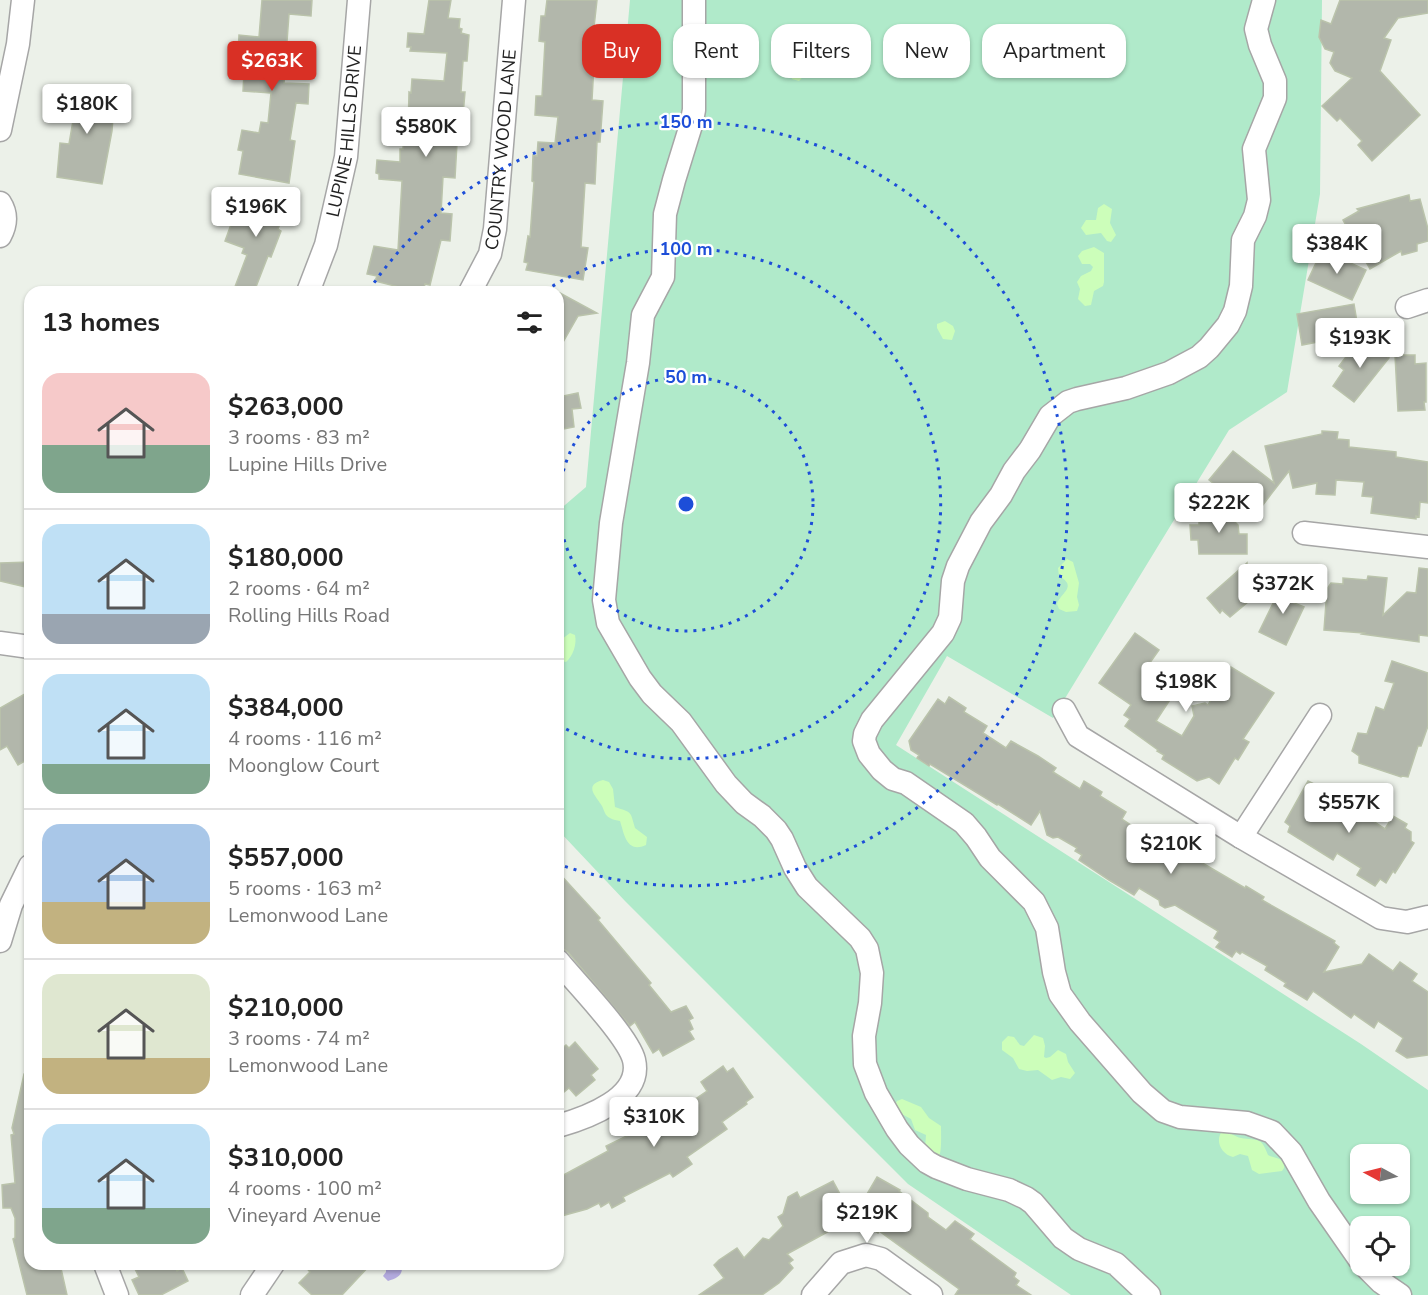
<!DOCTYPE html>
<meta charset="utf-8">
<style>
body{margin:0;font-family:"Nunito Sans",sans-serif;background:#f2f2f2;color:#222;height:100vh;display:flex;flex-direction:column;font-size:22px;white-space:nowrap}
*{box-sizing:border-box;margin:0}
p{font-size:20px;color:#767676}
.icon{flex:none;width:33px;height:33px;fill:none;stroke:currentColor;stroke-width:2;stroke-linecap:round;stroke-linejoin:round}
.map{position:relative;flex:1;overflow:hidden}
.details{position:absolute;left:24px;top:286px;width:540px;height:984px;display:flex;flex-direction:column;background:#fff;border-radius:18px;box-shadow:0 2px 4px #0004}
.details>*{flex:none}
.guide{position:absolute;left:582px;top:24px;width:570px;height:54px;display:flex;gap:12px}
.needle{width:39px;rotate:277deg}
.buttons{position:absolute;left:1350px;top:1144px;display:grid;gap:12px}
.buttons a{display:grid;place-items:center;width:60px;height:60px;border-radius:12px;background:#fff;box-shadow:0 2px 4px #0004;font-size:30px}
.price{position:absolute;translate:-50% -51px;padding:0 14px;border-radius:6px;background:#fff;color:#222;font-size:20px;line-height:39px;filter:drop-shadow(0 2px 3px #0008)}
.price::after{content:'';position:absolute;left:50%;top:36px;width:18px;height:14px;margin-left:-9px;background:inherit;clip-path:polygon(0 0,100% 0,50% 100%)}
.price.on{background:#d93025;color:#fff}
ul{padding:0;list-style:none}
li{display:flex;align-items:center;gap:18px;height:150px;padding:0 18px}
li+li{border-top:2px solid #e0e0e0}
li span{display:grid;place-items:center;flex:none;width:168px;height:120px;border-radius:18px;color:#555}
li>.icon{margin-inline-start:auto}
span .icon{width:72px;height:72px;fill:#fffc;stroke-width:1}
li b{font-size:26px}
h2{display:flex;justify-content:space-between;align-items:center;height:72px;padding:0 18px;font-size:26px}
.pill{padding:0 21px;border-radius:18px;background:#fff;box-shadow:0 2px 4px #0004;font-size:21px;line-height:54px}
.pill.on{background:#d93025;color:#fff}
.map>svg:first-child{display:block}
</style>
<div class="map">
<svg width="1428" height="1295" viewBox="0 0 1428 1295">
<rect width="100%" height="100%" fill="#ecf1e9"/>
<path fill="#b0eaca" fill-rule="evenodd" d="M630 0H1322L1320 194 1287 392 1229 430 1053 718 947 656 896 745 1361 1044 1428 1090V1295H1071L908 1184 625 901 558 830V511L586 487ZM1360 1155H1400V1194H1360ZM1360 1227H1400V1266H1360Z"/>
<g fill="#ccfeba">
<path d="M830 25 837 27 841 33 837 43 828 48 833 65 831 71 824 76 811 67C805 69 804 77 799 81L792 79 789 72 801 43 822 27Z"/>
<polygon points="1104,204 1112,209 1110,223 1116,235 1111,242 1107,241 1101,233 1086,235 1081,228 1086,220 1096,220 1098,208"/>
<polygon points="1094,247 1104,253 1104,282 1103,286 1094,291 1091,305 1085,306 1078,299 1080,289 1077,282 1081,276 1091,271 1093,267 1090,264 1082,264 1078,256 1082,251"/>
<polygon points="945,321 953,326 955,331 952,340 943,339 937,328 937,324"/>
<path d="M1067 559 1073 562 1079 583 1077 597 1079 605 1077 611 1066 612 1059 609 1057 604C1061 592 1078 587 1059 576L1058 568Z"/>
<path d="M570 633 575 635C577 644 573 656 566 662L558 660V642Z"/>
<path d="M603 780 609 782 613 789 615 807C632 813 630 810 635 828L647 837 646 845C626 854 624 833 620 821 617 820 613 820 610 818 605 816 604 810 602 806 596 796 583 785 603 780Z"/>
<polygon points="1034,1035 1043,1038 1045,1046 1044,1057 1046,1058 1050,1057 1058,1050 1066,1054 1068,1062 1075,1073 1070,1079 1061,1077 1052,1080 1038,1070 1027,1071 1019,1069 1013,1058 1002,1050 1002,1042 1008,1036 1014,1037 1020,1045 1024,1046"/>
<path d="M902 1099 921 1107 929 1118 941 1126C941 1133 942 1152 939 1156L925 1148 926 1135 915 1130 911 1119 898 1112 895 1105 897 1101Z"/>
<path d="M1223 1130C1230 1132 1235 1137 1241 1138 1258 1141 1261 1136 1268 1155 1275 1159 1285 1157 1284 1168L1282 1171 1259 1174 1252 1170 1248 1156 1240 1154 1233 1157C1221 1154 1214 1140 1223 1130Z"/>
</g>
<path fill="#b3aade" d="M392 1265H402C403 1276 397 1278 388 1281L383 1276 386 1272V1267Z"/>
<g fill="#b2b7ab" stroke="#bac3ab" stroke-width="1.5">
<polygon points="262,0 312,0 311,16 289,14 284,83 309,84 308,104 296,103 290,140 295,141 289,183 239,174 243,151 238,150 242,130 259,133 261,122 268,123 271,93 243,91 245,55 238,54 239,35 259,37"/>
<polygon points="429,0 451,0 448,18 460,19 459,28 462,29 461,33 469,35 467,61 463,61 461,92 465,92 462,127 458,126 455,178 443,177 441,213 452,214 450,241 441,240 430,285 425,284 423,292 397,292 399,287 375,281 377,276 367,274 374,246 398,250 402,181 379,179 379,174 376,173 377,160 400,162 400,149 403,149 404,132 408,133 409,92 411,93 412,79 444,81 447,53 410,51 411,47 407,47 408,33 424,34"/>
<polygon points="547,0 597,0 590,63 594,64 592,100 603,101 600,142 597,142 595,184 585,183 581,247 588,248 583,280 526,270 528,263 524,262 528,236 530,237 534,182 532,181 533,155 537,156 538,142 555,143 558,117 535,115 536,96 542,96 545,42 539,41 541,16 545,16"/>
<polygon points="1340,0 1428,0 1428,13 1398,18 1384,38 1391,40 1380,71 1420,115 1372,161 1358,145 1362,141 1340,118 1337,121 1322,106 1352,78 1335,71 1330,63 1334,52 1325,49 1319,37 1321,20 1331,24"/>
<polygon points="89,86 115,90 112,131 102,184 57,177 60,143 69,144 74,115 59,112 62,90 87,95"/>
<polygon points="250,193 286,207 278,229 281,231 271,257 268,256 254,292 233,292 247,255 242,253 244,248 225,241 233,219 239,222"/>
<polygon points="1409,195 1410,201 1420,199 1428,229 1428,241 1417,244 1417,251 1402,255 1401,251 1370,269 1343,220 1359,211 1357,209"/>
<polygon points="1322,250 1366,270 1352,300 1308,280"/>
<polygon points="558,292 597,313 578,316 558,351"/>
<polygon points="1354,304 1359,334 1302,345 1297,314"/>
<polygon points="1361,337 1389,358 1354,402 1333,386 1344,370 1339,366"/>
<polygon points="1395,355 1415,355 1415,364 1426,363 1426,402 1424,402 1425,410 1398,411"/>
<polygon points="578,393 581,408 572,409 574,427 558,430 558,397"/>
<polygon points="1322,431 1338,432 1337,439 1349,440 1349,447 1396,452 1396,457 1428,462 1428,503 1420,502 1419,517 1416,516 1416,519 1371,513 1373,497 1362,496 1364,482 1336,480 1335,495 1316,494 1317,483 1293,488 1289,471 1262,506 1259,507 1247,497 1239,508 1225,497 1227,494 1209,480 1233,451 1274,483 1265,446 1322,434"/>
<polygon points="1237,511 1231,518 1238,525 1239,534 1247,534 1247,554 1199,554 1198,540 1191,540 1190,525 1199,525 1199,512"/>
<polygon points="30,562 30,588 0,581 0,563"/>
<polygon points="1247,563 1247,578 1261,566 1273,581 1230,617 1222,610 1220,613 1207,598"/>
<polygon points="1419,568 1428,569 1428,636 1419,635 1419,642 1362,634 1364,633 1324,630 1327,589 1331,583 1343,584 1343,578 1367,580 1368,576 1387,578 1383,615 1407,592 1416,593"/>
<polygon points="1284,581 1301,589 1294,603 1304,607 1286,645 1259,632"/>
<polygon points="1135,633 1159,650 1149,664 1179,686 1156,721 1182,736 1194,716 1192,706 1205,703 1208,705 1231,667 1274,693 1243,739 1249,742 1238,760 1235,758 1219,784 1209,777 1197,781 1162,759 1164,755 1157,751 1158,750 1125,726 1130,719 1124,715 1131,705 1099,683"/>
<polygon points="1392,661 1428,673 1428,726 1421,746 1418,746 1408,777 1402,776 1401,777 1359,763 1359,756 1352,751 1358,733 1367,734 1376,707 1384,710 1394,683 1385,681"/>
<polygon points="30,691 30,758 18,765 7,746 0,750 0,708"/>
<polygon points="949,697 966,708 964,712 987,726 983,733 1006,748 1011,741 1038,756 1056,768 1053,772 1080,789 1084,781 1102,792 1100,796 1126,812 1122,819 1146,835 1152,827 1177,843 1179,840 1197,851 1192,857 1245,888 1246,886 1264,897 1262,900 1335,941 1334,943 1339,947 1324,972 1362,964 1369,954 1393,971 1400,962 1417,974 1412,981 1428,992 1428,1055 1407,1058 1396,1051 1403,1038 1378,1021 1374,1028 1354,1014 1351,1018 1313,991 1307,1000 1284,986 1286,983 1265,970 1267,966 1242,952 1240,954 1236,951 1232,957 1216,947 1220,942 1214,938 1218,931 1175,905 1165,908 1160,905 1159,900 1139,888 1134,895 1109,880 1079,860 1082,855 1075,851 1077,848 1058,837 1053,838 1047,835 1040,811 1031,825 998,804 997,805 930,764 929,766 917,758 919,755 911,750 909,741 938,699 945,704"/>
<polygon points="1308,781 1318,786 1328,784 1330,794 1351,804 1356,810 1385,829 1393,816 1407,824 1405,828 1411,832 1411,841 1414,843 1395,873 1393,871 1386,883 1380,879 1375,886 1357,875 1361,868 1337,853 1333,860 1288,832 1290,826 1285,822"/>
<polygon points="558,872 600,918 598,920 651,983 649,985 671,1012 686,1006 693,1018 689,1020 693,1029 689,1031 694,1039 663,1056 659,1049 653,1053 635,1022 630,1026 568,952 558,946"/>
<polygon points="575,1042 598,1069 591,1075 595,1080 576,1096 569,1088 558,1097 558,1052 566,1045 569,1048"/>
<polygon points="723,1066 727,1072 733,1068 753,1097 746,1102 747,1104 722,1122 727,1129 687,1157 692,1164 673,1177 670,1173 623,1197 625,1201 612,1208 609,1202 601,1207 599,1203 587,1209 558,1217 558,1178 608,1151 606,1146 639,1130 662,1114 666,1119 707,1091 701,1082"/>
<polygon points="24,1074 30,1075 30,1264 60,1264 67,1295 27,1295 13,1239 15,1238 15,1218 11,1208 3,1208 2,1185 15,1183 11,1135 14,1134 12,1128"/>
<polygon points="877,1177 900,1190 899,1191 928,1213 928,1217 946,1230 955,1221 974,1234 970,1239 1016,1273 1014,1277 1019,1281 1016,1285 1031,1295 955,1295 959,1289 879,1231 878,1233 853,1218 787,1254 793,1260 789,1263 793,1268 779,1283 762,1295 699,1295 724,1278 714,1265 719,1260 737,1248 744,1258 763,1238 769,1240 783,1226 778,1217 783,1214 788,1197 797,1192 800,1198 833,1181 853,1218"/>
<polygon points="146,1264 174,1264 177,1271 182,1268 188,1281 161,1295 139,1295 132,1280 139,1277 135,1269"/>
<polygon points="303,1264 371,1264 342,1295 312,1295 299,1283 310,1272"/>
</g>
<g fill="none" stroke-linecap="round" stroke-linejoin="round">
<defs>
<g id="minor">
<polyline points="694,0 694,110 691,125 674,180 665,214 663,277 643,315 638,363 611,523 604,600 608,623 640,678 652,694 681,722 726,784 744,803 762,816 776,830 782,839 795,868 807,887 860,938 867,949 872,973 870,1003 864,1036 865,1064 876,1093 897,1129 909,1145 927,1162 936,1167 967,1179 1009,1190 1026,1198 1033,1203 1063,1238 1079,1249 1116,1264 1149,1295"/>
<polyline points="1264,0 1256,29 1260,45 1275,81 1275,98 1254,149 1259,200 1255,216 1243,240 1241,286 1235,311 1228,325 1209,348 1199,357 1169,373 1126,388 1077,399 1068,402 1050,416 1030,450 1014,471 1001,495 981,522 958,566 953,581 950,618 943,633 872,720 865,734 864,741 869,754 882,770 893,779 906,783 964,823 976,837 990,858 1034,902 1047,928 1054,972 1060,994 1080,1022 1142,1093 1163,1111 1180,1117 1247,1123 1272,1132 1291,1152 1319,1201 1360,1260"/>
<polyline points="0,130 18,44 23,0"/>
<path d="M0 203C7 214 6 225 0 236"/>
<path id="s1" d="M308 292 326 245 346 157 359 0"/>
<path id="s2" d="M470 292 490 254 495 229 514 0"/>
<polyline points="1407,307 1428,300"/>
<polyline points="1304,533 1428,547"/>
<polyline points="0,643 30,647"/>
<polyline points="1064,710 1078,736 1241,837 1381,918 1407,922 1428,917"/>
<polyline points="1241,837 1320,715"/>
<polyline points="0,941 11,905 30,866"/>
<path d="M558 961C576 983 628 1036 634 1060 643 1098 586 1118 558 1126"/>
<polyline points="105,1264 117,1295"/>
<polyline points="1365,1266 1381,1282 1400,1295"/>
<polyline points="252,1295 273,1264"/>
<polyline points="813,1295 841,1263 866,1255 881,1259 931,1295"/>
</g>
</defs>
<use href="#minor" stroke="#a6a6a6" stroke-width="25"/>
<use href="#minor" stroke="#fff" stroke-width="22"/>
</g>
<g fill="none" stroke="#1d4ed8" stroke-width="3" stroke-dasharray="3 6">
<circle cx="686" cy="504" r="127"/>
<path d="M545 291A255 255 0 1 1 559 725"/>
<path d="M369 290A382 382 0 1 1 558 864"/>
</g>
<g text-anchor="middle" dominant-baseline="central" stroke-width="4.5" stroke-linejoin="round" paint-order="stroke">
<g font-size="18" fill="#222" stroke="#fff">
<text stroke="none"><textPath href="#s1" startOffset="166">LUPINE HILLS DRIVE</textPath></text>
<text stroke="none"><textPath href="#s2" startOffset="148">COUNTRY WOOD LANE</textPath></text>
</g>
</g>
<circle cx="686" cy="504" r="9" fill="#1d4ed8" stroke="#fff" stroke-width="3"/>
<g font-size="18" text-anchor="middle" font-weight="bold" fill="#1d4ed8" stroke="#fff" stroke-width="4.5" stroke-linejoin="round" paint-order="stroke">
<text x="686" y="128">150 m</text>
<text x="686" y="255">100 m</text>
<text x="686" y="383">50 m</text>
</g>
</svg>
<div class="buttons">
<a><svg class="needle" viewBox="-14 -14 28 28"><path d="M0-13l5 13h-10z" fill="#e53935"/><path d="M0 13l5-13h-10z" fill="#767676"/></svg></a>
<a><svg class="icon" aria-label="locate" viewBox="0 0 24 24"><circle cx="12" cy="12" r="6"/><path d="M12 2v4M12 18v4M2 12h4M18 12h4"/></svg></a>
</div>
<b class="price on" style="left:272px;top:92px">$263K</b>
<b class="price" style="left:87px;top:135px">$180K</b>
<b class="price" style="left:426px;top:158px">$580K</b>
<b class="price" style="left:256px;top:238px">$196K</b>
<b class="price" style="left:1337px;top:275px">$384K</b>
<b class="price" style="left:1360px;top:369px">$193K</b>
<b class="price" style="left:1219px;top:534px">$222K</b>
<b class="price" style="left:1283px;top:615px">$372K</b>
<b class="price" style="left:1186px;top:713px">$198K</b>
<b class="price" style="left:1349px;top:834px">$557K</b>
<b class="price" style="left:1171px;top:875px">$210K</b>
<b class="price" style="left:654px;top:1148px">$310K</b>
<b class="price" style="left:867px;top:1244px">$219K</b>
<div class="guide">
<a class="pill on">Buy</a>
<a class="pill">Rent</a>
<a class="pill">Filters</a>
<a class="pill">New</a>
<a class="pill">Apartment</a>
</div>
<section class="details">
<h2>13 homes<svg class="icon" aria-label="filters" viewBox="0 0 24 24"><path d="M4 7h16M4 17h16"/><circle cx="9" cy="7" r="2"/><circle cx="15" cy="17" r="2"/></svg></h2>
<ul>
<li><span style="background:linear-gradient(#f6c9c9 60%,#7fa58c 0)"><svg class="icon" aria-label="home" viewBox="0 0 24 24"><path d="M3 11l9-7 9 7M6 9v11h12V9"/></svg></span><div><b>$263,000</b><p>3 rooms · 83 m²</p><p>Lupine Hills Drive</p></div></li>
<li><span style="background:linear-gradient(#bfe0f5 75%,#9aa5b1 0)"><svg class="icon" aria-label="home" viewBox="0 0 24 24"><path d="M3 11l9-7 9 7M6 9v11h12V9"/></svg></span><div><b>$180,000</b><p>2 rooms · 64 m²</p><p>Rolling Hills Road</p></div></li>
<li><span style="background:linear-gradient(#bfe0f5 75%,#7fa58c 0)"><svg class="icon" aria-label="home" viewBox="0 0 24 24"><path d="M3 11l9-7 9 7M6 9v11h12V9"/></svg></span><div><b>$384,000</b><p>4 rooms · 116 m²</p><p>Moonglow Court</p></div></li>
<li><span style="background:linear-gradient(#a9c7e8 65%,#c2b280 0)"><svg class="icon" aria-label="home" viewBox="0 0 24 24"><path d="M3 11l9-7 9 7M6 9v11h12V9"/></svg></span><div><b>$557,000</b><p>5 rooms · 163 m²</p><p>Lemonwood Lane</p></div></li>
<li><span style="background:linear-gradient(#dfe7d0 70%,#c2b280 0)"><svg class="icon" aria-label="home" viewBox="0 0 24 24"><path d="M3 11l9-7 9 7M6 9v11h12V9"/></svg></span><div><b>$210,000</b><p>3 rooms · 74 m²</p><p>Lemonwood Lane</p></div></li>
<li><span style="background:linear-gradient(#bfe0f5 70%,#7fa58c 0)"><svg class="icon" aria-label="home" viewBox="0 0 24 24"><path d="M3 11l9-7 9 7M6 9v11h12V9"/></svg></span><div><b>$310,000</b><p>4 rooms · 100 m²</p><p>Vineyard Avenue</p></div></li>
</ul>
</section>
</div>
